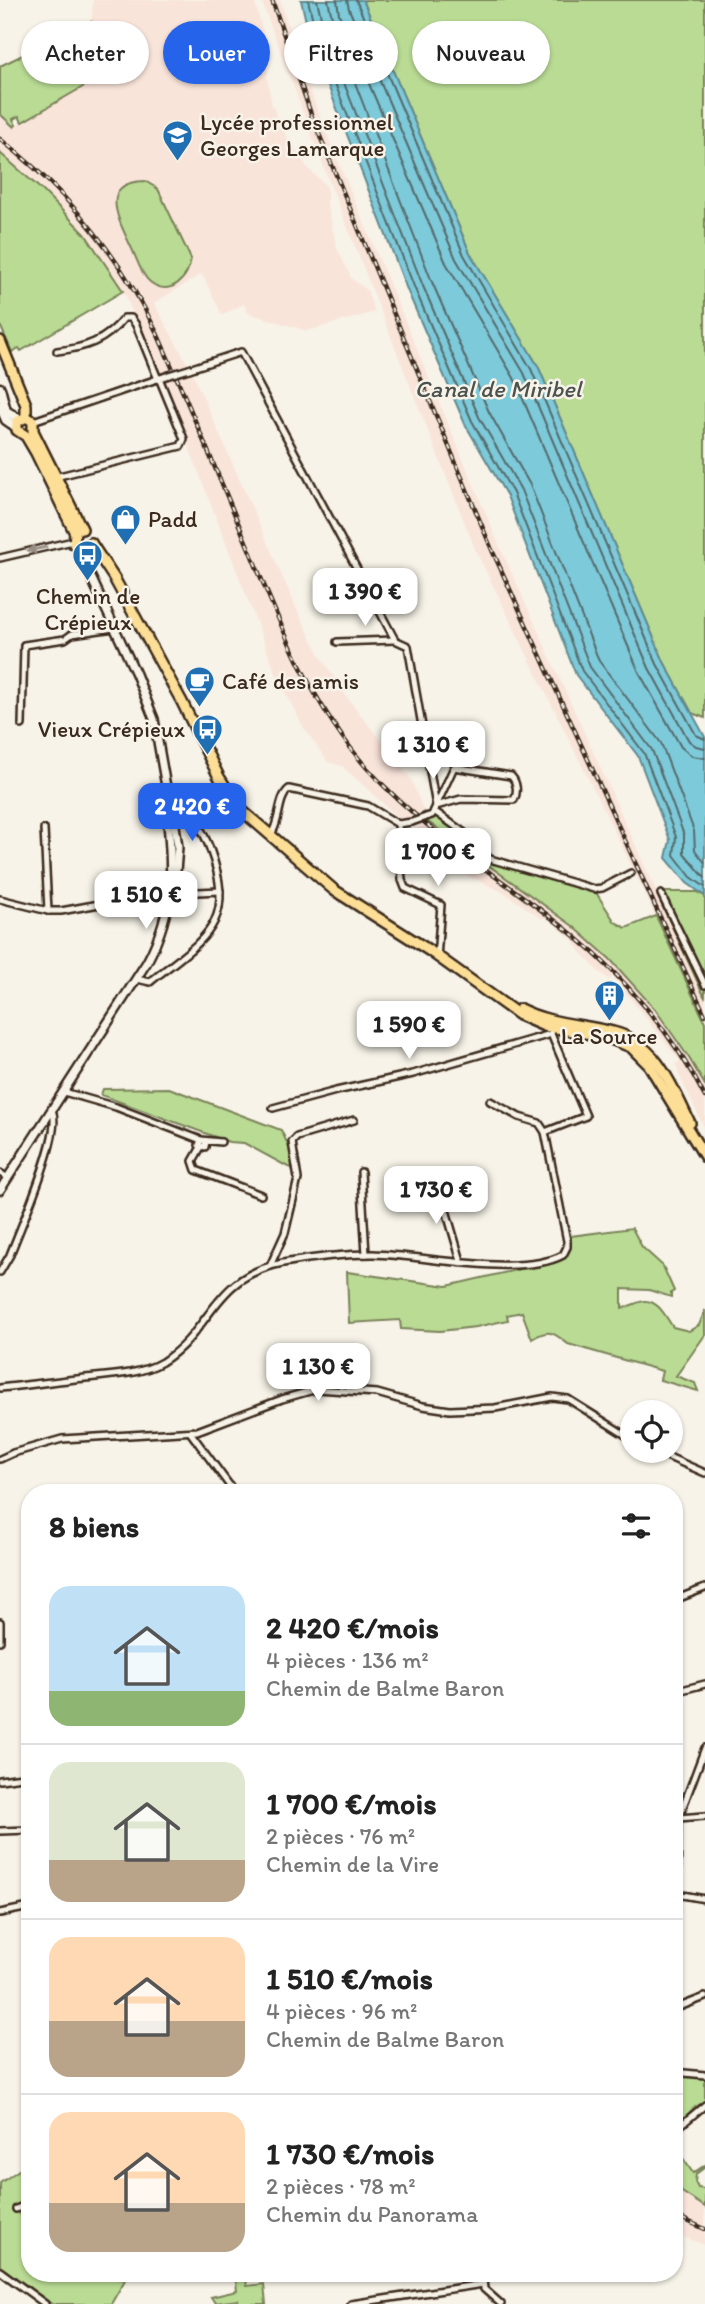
<!DOCTYPE html>
<html lang="fr">
<meta charset="utf-8">
<style>
body{margin:0;font-family:Itim,sans-serif;background:#f2f2f2;color:#222;height:100vh;display:flex;flex-direction:column;font-size:26px;white-space:nowrap}
*{box-sizing:border-box;margin:0}
p{font-size:23px;color:#767676}
.icon{flex:none;width:38px;height:38px;fill:none;stroke:currentColor;stroke-width:2;stroke-linecap:round;stroke-linejoin:round}
.map{position:relative;flex:1;overflow:hidden}
.drawer{position:absolute;left:21px;top:1484px;width:662px;height:798px;display:flex;flex-direction:column;background:#fff;border-radius:28px;box-shadow:0 2px 5px #0004}
.drawer>*{flex:none}
.hud{position:absolute;left:21px;top:21px;width:663px;height:63px;display:flex;gap:14px}
.controls{position:absolute;left:620px;top:1400px;display:grid;gap:14px}
.controls a{display:grid;place-items:center;width:63px;height:63px;border-radius:50%;background:#fff;box-shadow:0 2px 5px #0004;font-size:35px}
.price{position:absolute;translate:-50% -60px;padding:0 16px;border-radius:14px;background:#fff;color:#222;font-size:23px;line-height:46px;filter:drop-shadow(0 2px 4px #0008)}
.price::after{content:'';position:absolute;left:50%;top:42px;width:21px;height:16px;margin-left:-10px;background:inherit;clip-path:polygon(0 0,100% 0,50% 100%)}
.price.active{background:#2563eb;color:#fff}
ul{padding:0;list-style:none}
li{display:flex;align-items:center;gap:21px;height:175px;padding:0 28px}
li+li{border-top:2px solid #e0e0e0}
li span{display:grid;place-items:center;flex:none;width:196px;height:140px;border-radius:21px;color:#555}
li>.icon{margin-inline-start:auto}
span .icon{width:84px;height:84px;fill:#fffc;stroke-width:1}
li b{font-size:30px}
h2{display:flex;justify-content:space-between;align-items:center;height:84px;padding:0 28px;font-size:30px}
.pill{padding:0 24px;border-radius:32px;background:#fff;box-shadow:0 2px 5px #0004;font-size:24px;line-height:63px}
.pill.active{background:#2563eb;color:#fff}
.map>svg:first-child{display:block}
</style>
<div class="map">
<svg width="705" height="2304" viewBox="0 0 705 2304">
<rect width="100%" height="100%" fill="#f7f3e8"/>
<filter id="ink" filterUnits="userSpaceOnUse"><feTurbulence type="fractalNoise" baseFrequency=".0143" numOctaves="2"/><feDisplacementMap in="SourceGraphic" scale="14" xChannelSelector="R" yChannelSelector="G"/><feConvolveMatrix kernelMatrix="1 2 1 2 8 2 1 2 1" color-interpolation-filters="sRGB"/></filter>
<g filter="url(#ink)">
<g fill="#f9e4da">
<polygon points="93,0 254,0 269,54 267,78 272,105 285,134 307,167 327,187 327,204 337,248 352,279 367,290 375,312 307,331 248,313 244,304 222,315 202,274 154,303 192,372 299,614 321,657 346,696 411,779 424,812 415,819 400,819 342,766 328,762 304,728 279,681 164,382 123,291 85,234 43,191 0,153 0,114 14,126 88,84"/>
<polygon points="261,0 280,0 302,69 328,137 499,545 705,998 705,1129 679,1075 676,1064 680,1061 613,977 610,980 597,970 573,943 574,941 545,917 542,919 505,893 464,874 463,862 423,840 420,830 417,829 418,826 440,818 465,837 471,847 481,855 595,891 615,922 626,928 656,916 475,549 327,176"/>
<polygon points="674,2187 705,2207 705,2245 674,2234"/>
</g>
<g fill="#b9db94" stroke="#7a8259" stroke-width="2">
<polygon points="363,0 705,0 705,718 692,713 664,662 538,366 470,253"/>
<polygon points="91,22 88,84 22,122 19,116 13,119 16,125 14,127 0,114 0,66"/>
<polygon points="0,153 43,191 85,234 123,291 21,351 19,348 12,352 0,325"/>
<path d="M145 181 158 189 191 259C189 278 170 298 150 282 141 275 137 259 132 249 120 223 96 182 145 181Z"/>
<path d="M424 812C437 817 451 823 461 832 469 840 471 849 481 855L595 891 615 922 626 928 656 916 705 1022V1085L689 1058 655 1009 610 959 573 926 420 816Z"/>
<polygon points="664,892 697,892 705,896 705,998 657,894"/>
<polygon points="169,1088 281,1130 291,1151 294,1168 288,1167 244,1143 229,1142 101,1095 103,1089"/>
<path d="M632 1228 642 1247 663 1266 674 1291 671 1293V1297L649 1290 622 1289V1308C629 1307 637 1302 644 1301 659 1300 666 1318 673 1327L689 1331 699 1325 705 1310V1335L676 1376 695 1383 698 1391 660 1380 662 1371 568 1344C554 1333 550 1328 532 1339L522 1312 507 1315 508 1320 476 1327 440 1331 401 1329 400 1320 349 1323 347 1272 447 1286 563 1259 570 1250 571 1236Z"/>
<polygon points="674,2076 705,2078 705,2101 696,2106 674,2127"/>
<polygon points="680,2154 693,2173 705,2165 705,2167 696,2174 695,2182 698,2188 705,2189 705,2207 674,2187 674,2158"/>
<polygon points="29,2163 30,2200 13,2208 30,2223 30,2273 110,2273 125,2280 111,2304 52,2304 0,2266 0,2183"/>
<polygon points="245,2273 247,2286 264,2284 266,2304 239,2304 238,2300 215,2303 211,2297 237,2291 235,2274"/>
</g>
<polygon fill="#7dcadb" stroke="#638a8f" stroke-width="2" points="301,0 363,0 470,253 538,366 664,662 705,737 705,896 687,883 666,858 670,840 638,756 576,675 507,496 465,424 408,292 310,39"/>
<g fill="none" stroke-linecap="round" stroke-linejoin="round">
<g stroke="#556a6a" stroke-width="2">
<polyline points="308,0 317,37 415,289 472,421 513,493 582,671 644,753 676,837 674,855 691,877 705,887"/>
<polyline points="317,0 325,34 423,286 479,417 521,490 590,667 652,750 684,835 684,853 705,878"/>
<polyline points="328,0 335,31 432,282 489,412 530,485 599,661 661,743 694,831 695,850 705,863"/>
<polyline points="337,0 339,14 446,263 514,378 639,672 681,747 692,756 705,758"/>
<polyline points="347,0 349,9 456,259 524,373 649,668 689,741 696,746 705,748"/>
<polyline points="356,0 464,255 531,369 657,664 696,735 705,739"/>
</g>
<defs>
<g id="minor">
<path d="M57 351C85 348 106 341 124 318H131L136 325 158 379"/>
<polyline points="189,369 241,352 395,640 408,646 436,806"/>
<polyline points="33,421 169,375"/>
<polyline points="55,477 181,446 184,439 159,378"/>
<polyline points="0,558 73,541"/>
<polyline points="337,642 395,640"/>
<polyline points="22,725 24,645 65,639 72,634 114,628"/>
<polyline points="434,811 473,839 481,851 490,859 594,889 602,888 631,873"/>
<path d="M426 817 432 815 436 806 461 799 514 800C518 792 517 782 511 776L454 767 436 806"/>
<polyline points="398,824 402,880 405,888 441,905 437,958"/>
<polyline points="44,829 48,911"/>
<path d="M270 836C281 822 277 799 289 789L368 806 398 824 412 822"/>
<polyline points="661,894 705,985"/>
<polyline points="0,899 48,911 61,911 154,894 220,891"/>
<path d="M137 979 150 982C204 938 238 926 210 849 205 834 194 820 191 804L194 797 224 786"/>
<polyline points="64,1092 116,1107 201,1140"/>
<polyline points="490,1101 519,1117 539,1123 545,1132"/>
<polyline points="273,1108 336,1091 413,1074 551,1034"/>
<polyline points="206,1141 205,1147 199,1145 201,1140 221,1142"/>
<polyline points="201,1147 193,1161 196,1170 261,1195"/>
<polyline points="361,1172 366,1254"/>
<polyline points="0,1173 8,1178"/>
<polyline points="438,1183 461,1261"/>
<polyline points="270,1266 285,1233 298,1179 292,1142 297,1137 354,1120"/>
<path d="M0 1272 10 1255C19 1231 64 1129 52 1111"/>
<path d="M0 1388C28 1385 57 1381 85 1378 110 1375 140 1375 162 1362 214 1329 211 1277 283 1263 311 1258 344 1254 373 1254 424 1255 520 1278 563 1255L567 1247V1241L545 1132 586 1116 551 1034 553 1025"/>
<polyline points="190,1432 235,1493"/>
<polyline points="655,1451 705,1473"/>
<polyline points="0,1459 13,1453 62,1439 197,1431 282,1399 317,1389 377,1393 423,1406 450,1410 495,1408 552,1397 568,1399 632,1439"/>
<polyline points="674,1600 705,1588"/>
<polyline points="0,1641 0,1622"/>
<polyline points="674,1692 705,1684"/>
<polyline points="0,1780 30,1776"/>
<polyline points="678,1818 705,1816"/>
<polyline points="0,1831 30,1830"/>
<polyline points="677,1894 705,1899"/>
<polyline points="0,1913 30,1907"/>
<polyline points="674,1923 677,1894 678,1820 705,1748"/>
<polyline points="674,2009 705,1997"/>
<polyline points="674,2072 705,2075"/>
<polyline points="674,2131 705,2105"/>
<polyline points="16,2209 30,2203"/>
<polyline points="0,2271 45,2304"/>
<polyline points="492,2273 483,2279 484,2289 501,2304"/>
<polyline points="351,2304 483,2284"/>
</g>
<g id="tertiary">
<polyline points="168,798 172,803 178,847 175,884 171,888"/>
<path d="M0 1190 147 962C176 907 173 865 166 805L168 798 154 719 136 674 77 547"/>
</g>
<g id="secondary">
<polyline points="0,388 6,411 19,419"/>
<polyline points="0,406 6,420 16,427"/>
</g>
<g id="primary">
<polyline points="0,341 26,405 26,417"/>
<polyline points="26,417 17,422 17,430 26,436 36,453 75,533 74,544 82,548 91,543"/>
<polyline points="26,417 33,421 33,431 82,529"/>
<polyline points="91,543 114,578 182,702 219,777 239,808 334,890 430,951 519,1015 544,1026 603,1036 631,1047 649,1065 705,1157"/>
<path d="M520 1009C549 1024 582 1024 613 1032 656 1042 673 1088 690 1123"/>
</g>
</defs>
<use href="#minor" stroke="#3b2a1e" stroke-width="10"/>
<use href="#tertiary" stroke="#3b2a1e" stroke-width="12"/>
<use href="#secondary" stroke="#3b2a1e" stroke-width="13"/>
<use href="#primary" stroke="#3b2a1e" stroke-width="14"/>
<use href="#minor" stroke="#f7f3e8" stroke-width="5"/>
<use href="#tertiary" stroke="#f7f3e8" stroke-width="7"/>
<use href="#secondary" stroke="#f7f3e8" stroke-width="8"/>
<use href="#primary" stroke="#fcde96" stroke-width="9"/>
<defs>
<g id="rail">
<polyline points="272,0 312,117 492,550 705,1015"/>
<path d="M0 139C67 191 120 256 157 333 190 407 221 482 252 556 283 631 313 707 367 768 427 835 504 879 572 934 625 978 674 1035 705 1097"/>
<polyline points="674,2215 705,2229"/>
</g>
</defs>
<use href="#rail" stroke="#3b2a1e" stroke-width="4.5"/>
<use href="#rail" stroke="#f7f3e8" stroke-width="2" stroke-dasharray="5" stroke-linecap="butt"/>
<defs>
<g id="minor-bridge">
<polyline points="169,375 189,369"/>
<polyline points="412,822 426,817"/>
</g>
</defs>
<use href="#minor-bridge" stroke="#3b2a1e" stroke-width="10" stroke-linecap="butt"/>
<use href="#minor-bridge" stroke="#f7f3e8" stroke-width="5"/>
</g>
<defs><path id="oneway-solid" d="M-6-.8H1V-3.2L6.5 0L1 3.2V.8H-6Z" transform="scale(1.75)"/></defs>
<use fill="#998e83" href="#oneway-solid" transform="translate(37 549) rotate(168)"/>
</g>
<defs>
<symbol id="school-pin" viewBox="-11 -11 22 30"><path d="M0 17L-7.5 6A9.5 9.5 0 1 1 7.5 6Z" fill="#1f6fb2" stroke="#f7f3e8"/><path d="M0-5L7-2L0 1L-7-2ZM-4 1L0 2.5L4 1V4Q0 6-4 4Z" fill="#fff"/></symbol>
<symbol id="shop-pin" viewBox="-11 -11 22 30"><path d="M0 17L-7.5 6A9.5 9.5 0 1 1 7.5 6Z" fill="#1f6fb2" stroke="#f7f3e8"/><path d="M-5-2.5h2.3a2.7 3.5 0 0 1 5.4 0H5L5.5 6h-11ZM-1.5-2.5h3a1.5 2.3 0 0 0-3 0Z" fill="#fff"/></symbol>
<symbol id="bus-pin" viewBox="-11 -11 22 30"><path d="M0 17L-7.5 6A9.5 9.5 0 1 1 7.5 6Z" fill="#1f6fb2" stroke="#f7f3e8"/><path d="M-5-6H5V4H4V6H2V4H-2V6H-4V4H-5ZM-3.5-4V0h7V-4ZM-3.5 1.2v1.5H-2V1.2ZM2 1.2v1.5H3.5V1.2Z" fill="#fff"/></symbol>
<symbol id="cafe-pin" viewBox="-11 -11 22 30"><path d="M0 17L-7.5 6A9.5 9.5 0 1 1 7.5 6Z" fill="#1f6fb2" stroke="#f7f3e8"/><path d="M-5.5-4.5H6V0H3Q3 3.5 0 3.5H-2.5Q-5.5 3.5-5.5 0ZM3-3.2v2h1.7v-2ZM-6 4.5H4V6H-6Z" fill="#fff"/></symbol>
<symbol id="building-pin" viewBox="-11 -11 22 30"><path d="M0 17L-7.5 6A9.5 9.5 0 1 1 7.5 6Z" fill="#1f6fb2" stroke="#f7f3e8"/><path d="M-4-6H4V6H1V3H-1V6H-4ZM-2.5-4.3h1.7v1.8h-1.7ZM.8-4.3h1.7v1.8H.8ZM-2.5-1h1.7V.8h-1.7ZM.8-1h1.7V.8H.8Z" fill="#fff"/></symbol>
</defs>
<g fill-rule="evenodd">
<use href="#school-pin" x="160" y="118" width="35" height="47"/>
<use href="#shop-pin" x="108" y="502" width="35" height="47"/>
<use href="#bus-pin" x="70" y="538" width="35" height="47"/>
<use href="#cafe-pin" x="182" y="664" width="35" height="47"/>
<use href="#bus-pin" x="190" y="712" width="35" height="47"/>
<use href="#building-pin" x="592" y="978" width="35" height="47"/>
</g>
<g text-anchor="middle" dominant-baseline="central" stroke-width="5" stroke-linejoin="round" paint-order="stroke">
<g font-size="23" fill="#3b2a1e" stroke="#f7f3e8" text-anchor="start">
<text x="200" y="122">Lycée professionnel<tspan x="200" dy="26">Georges Lamarque</tspan></text>
<text x="148" y="519">Padd</text>
<text x="88" y="596" text-anchor="middle">Chemin de<tspan x="88" dy="26">Crépieux</tspan></text>
<text x="222" y="681">Café des amis</text>
<text x="185" y="729" text-anchor="end">Vieux Crépieux</text>
<text x="609" y="1036" text-anchor="middle">La Source</text>
</g>
<g font-size="24" font-style="italic" fill="#4c524d" stroke="#f7f3e8">
<text x="498" y="388">Canal de Miribel</text>
</g>
</g>
</svg>
<div class="controls">
<a><svg class="icon" aria-label="locate" viewBox="0 0 24 24"><circle cx="12" cy="12" r="6"/><path d="M12 2v4M12 18v4M2 12h4M18 12h4"/></svg></a>
</div>
<b class="price" style="left:365px;top:628px">1 390 €</b>
<b class="price" style="left:433px;top:781px">1 310 €</b>
<b class="price active" style="left:192px;top:843px">2 420 €</b>
<b class="price" style="left:438px;top:888px">1 700 €</b>
<b class="price" style="left:146px;top:931px">1 510 €</b>
<b class="price" style="left:409px;top:1061px">1 590 €</b>
<b class="price" style="left:436px;top:1226px">1 730 €</b>
<b class="price" style="left:318px;top:1403px">1 130 €</b>
<div class="hud">
<a class="pill">Acheter</a>
<a class="pill active">Louer</a>
<a class="pill">Filtres</a>
<a class="pill">Nouveau</a>
</div>
<section class="drawer">
<h2>8 biens<svg class="icon" aria-label="filters" viewBox="0 0 24 24"><path d="M4 7h16M4 17h16"/><circle cx="9" cy="7" r="2"/><circle cx="15" cy="17" r="2"/></svg></h2>
<ul>
<li><span style="background:linear-gradient(#bfe0f5 75%,#8fb573 0)"><svg class="icon" aria-label="home" viewBox="0 0 24 24"><path d="M3 11l9-7 9 7M6 9v11h12V9"/></svg></span><div><b>2 420 €/mois</b><p>4 pièces · 136 m²</p><p>Chemin de Balme Baron</p></div></li>
<li><span style="background:linear-gradient(#dfe7d0 70%,#b9a48a 0)"><svg class="icon" aria-label="home" viewBox="0 0 24 24"><path d="M3 11l9-7 9 7M6 9v11h12V9"/></svg></span><div><b>1 700 €/mois</b><p>2 pièces · 76 m²</p><p>Chemin de la Vire</p></div></li>
<li><span style="background:linear-gradient(#ffd9b3 60%,#b9a48a 0)"><svg class="icon" aria-label="home" viewBox="0 0 24 24"><path d="M3 11l9-7 9 7M6 9v11h12V9"/></svg></span><div><b>1 510 €/mois</b><p>4 pièces · 96 m²</p><p>Chemin de Balme Baron</p></div></li>
<li><span style="background:linear-gradient(#ffd9b3 65%,#b9a48a 0)"><svg class="icon" aria-label="home" viewBox="0 0 24 24"><path d="M3 11l9-7 9 7M6 9v11h12V9"/></svg></span><div><b>1 730 €/mois</b><p>2 pièces · 78 m²</p><p>Chemin du Panorama</p></div></li>
</ul>
</section>
</div>
